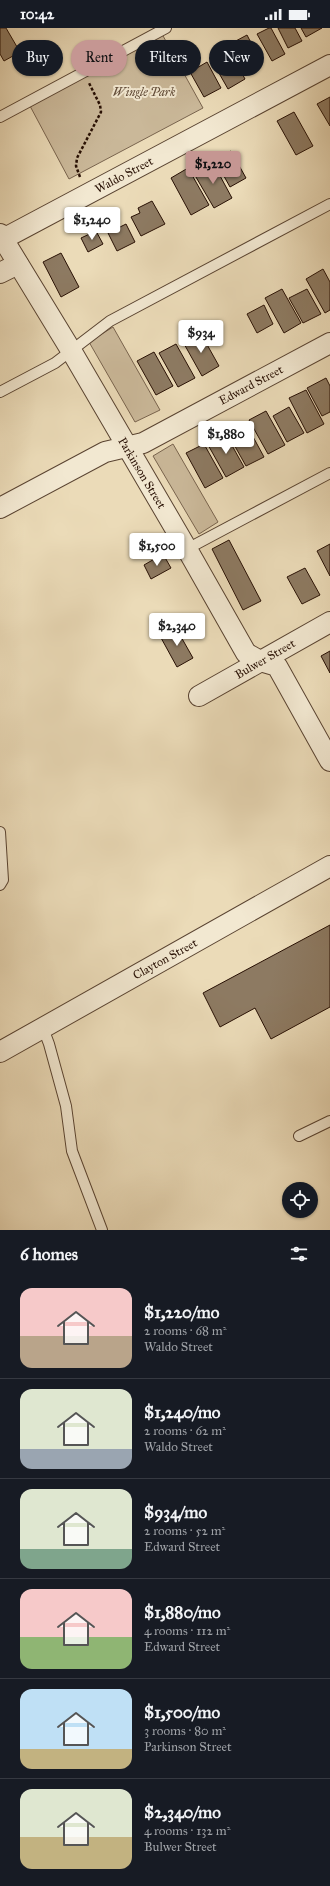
<!DOCTYPE html>
<meta charset="utf-8">
<style>
body{margin:0;font-family:"IM FELL Great Primer",serif;background:#242831;color:#f1f3f6;height:100vh;display:flex;flex-direction:column;font-size:15px;white-space:nowrap}
*{box-sizing:border-box;margin:0}
p{font-size:13px;color:#9ea1a6}
.icon{flex:none;width:22px;height:22px;fill:none;stroke:currentColor;stroke-width:2;stroke-linecap:round;stroke-linejoin:round}
.map{position:relative;height:1202px;overflow:hidden}
.side{display:flex;flex-direction:column;background:#171b24;flex:1}
.side>*{flex:none}
.guide{position:absolute;left:12px;top:12px;width:306px;height:36px;display:flex;gap:8px}
.tools{position:absolute;left:282px;top:1154px;display:grid;gap:8px}
.tools a{display:grid;place-items:center;width:36px;height:36px;border-radius:50%;background:#171b24;box-shadow:0 1px 3px #0004;font-size:20px}
.price{position:absolute;translate:-50% -34px;padding:0 9px;border-radius:4px;background:#fff;color:#222;font-size:13px;line-height:26px;filter:drop-shadow(0 1px 2px #0008)}
.price::after{content:'';position:absolute;left:50%;top:24px;width:12px;height:9px;margin-left:-6px;background:inherit;clip-path:polygon(0 0,100% 0,50% 100%)}
.price.active{background:#c59692;color:#111}
ul{padding:0;list-style:none}
li{display:flex;align-items:center;gap:12px;height:100px;padding:0 20px}
li+li{border-top:1px solid #363941}
li span{display:grid;place-items:center;flex:none;width:112px;height:80px;border-radius:12px;color:#555}
li>.icon{margin-inline-start:auto}
span .icon{width:48px;height:48px;fill:#fffc;stroke-width:1}
li b{font-size:17px}
h2{display:flex;justify-content:space-between;align-items:center;height:48px;padding:0 20px;font-size:17px}
.pill{padding:0 14px;border-radius:18px;background:#171b24;box-shadow:0 1px 3px #0004;font-size:14px;line-height:36px}
.pill.active{background:#c59692;color:#111}
.status{display:flex;justify-content:space-between;align-items:center;height:28px;padding:0 20px;background:#171b24;direction:ltr}
.status svg{height:11px;fill:currentColor}
.map>svg:first-child{display:block}
</style>
<div class="status"><b>10:42</b><svg viewBox="0 0 49 12"><path d="M0 12V9h3v3zM5 12V6h3v6zM10 12V3h3v9zM15 12V0h3v12zM26 1h20v11H26zM47 4h2v5h-2z"/></svg></div>
<div class="map">
<svg width="330" height="1202" viewBox="0 0 330 1202">
<rect width="100%" height="100%" fill="#ebdbb8"/>
<filter id="stains"><feTurbulence type="fractalNoise" baseFrequency=".005" numOctaves="4"/><feColorMatrix values="0 0 0 0 .2 0 0 0 0 .09 0 0 0 0 .02 0 0 0 .5 -.17"/></filter>
<radialGradient id="worn" r=".72"><stop offset=".6" stop-color="#630" stop-opacity="0"/><stop offset="1" stop-color="#630" stop-opacity=".3"/></radialGradient>
<g fill="#cab899" stroke="#79644e">
<polygon points="162,6 203,80 69,151 30,78"/>
<polygon points="113,299 160,382 135,394 89,314"/>
<polygon points="173,416 218,494 199,506 153,428"/>
</g>
<g fill="#8d7a62" stroke="#281004">
<polygon points="0,0 6,0 20,24 4,33 0,26"/>
<polygon points="269,0 271,0 285,26 272,33 257,6"/>
<polygon points="278,0 295,0 302,13 288,20"/>
<polygon points="301,0 322,0 306,9"/>
<polygon points="247,7 261,34 246,42 232,15"/>
<polygon points="229,21 245,51 228,61 211,31"/>
<polygon points="207,34 221,60 204,69 190,44"/>
<polygon points="330,69 330,98 317,76"/>
<polygon points="294,84 313,118 296,127 277,93"/>
<polygon points="231,123 246,150 230,159 215,132"/>
<polygon points="212,133 232,170 214,180 193,144"/>
<polygon points="188,140 209,177 191,187 171,150"/>
<polygon points="152,173 165,196 141,208 131,189 140,185 138,180"/>
<polygon points="126,196 135,214 117,223 108,205"/>
<polygon points="96,203 103,216 88,224 81,210"/>
<polygon points="61,225 79,259 61,269 43,234"/>
<polygon points="323,241 330,254 330,282 325,285 306,251"/>
<polygon points="282,261 301,295 284,305 265,270"/>
<polygon points="307,261 321,286 303,295 289,270"/>
<polygon points="264,277 273,296 257,305 247,286"/>
<polygon points="200,304 219,338 202,348 183,314"/>
<polygon points="176,316 195,350 178,359 159,325"/>
<polygon points="154,324 173,358 156,367 137,333"/>
<polygon points="326,350 330,358 330,384 322,388 307,360"/>
<polygon points="306,362 324,396 307,405 289,370"/>
<polygon points="289,379 304,405 287,414 273,388"/>
<polygon points="266,383 285,417 268,426 249,392"/>
<polygon points="245,394 264,429 246,438 227,404"/>
<polygon points="225,405 244,439 226,449 207,415"/>
<polygon points="204,416 223,450 205,460 186,425"/>
<polygon points="229,512 261,573 243,582 212,521"/>
<polygon points="330,516 330,548 317,523"/>
<polygon points="163,526 171,540 151,551 144,537"/>
<polygon points="305,540 320,567 302,576 287,549"/>
<polygon points="176,600 193,630 177,639 160,608"/>
<polygon points="330,623 330,645 321,628"/>
<polygon points="330,897 330,979 271,1011 255,980 220,999 203,965"/>
</g>
<g fill="none" stroke-linecap="round" stroke-linejoin="round">
<defs>
<g id="lane">
<polyline points="0,89 166,0"/>
<polyline points="0,364 55,335 110,293 330,176"/>
<polyline points="187,521 330,445"/>
<polyline points="0,804 3,852 0,857"/>
<polyline points="43,1000 49,1016 66,1078 72,1123 102,1202"/>
<polyline points="299,1108 330,1093"/>
</g>
<g id="street">
<polyline points="0,206 72,324 187,521 246,625 260,633 277,638 330,733"/>
<polyline points="3,211 330,37"/>
<polyline points="0,245 18,236"/>
<polyline points="0,480 105,424 143,415 330,315"/>
<polyline points="199,668 330,594"/>
<polyline points="0,1024 330,838"/>
</g>
</defs>
<use href="#lane" stroke="#594331" stroke-width="12"/>
<use href="#street" stroke="#594331" stroke-width="22"/>
<polyline stroke="#281004" stroke-width="2.5" stroke-dasharray="3 2" stroke-linecap="butt" points="80,149 76,138 77,130 101,84 100,77 89,55"/>
<use href="#lane" stroke="#f2e8d1" stroke-width="10"/>
<use href="#street" stroke="#f2e8d1" stroke-width="20"/>
</g>
<circle fill="#9f8c72" cx="148" cy="35" r="6"/>
<g text-anchor="middle" dominant-baseline="central" stroke-width="4" stroke-linejoin="round" paint-order="stroke">
<g font-size="12" font-style="italic" fill="#614b38" stroke="#f2e8d1">
<text x="144" y="64">Wingle Park</text>
</g>
<g font-size="12" fill="#281004" stroke="#f2e8d1">
<text transform="translate(124 147) rotate(-28)">Waldo Street</text>
<text transform="translate(251 357) rotate(-28)">Edward Street</text>
<text transform="translate(142 445) rotate(59)">Parkinson Street</text>
<text transform="translate(265 631) rotate(-30)">Bulwer Street</text>
<text transform="translate(165 931) rotate(-29)">Clayton Street</text>
</g>
</g>
<rect width="100%" height="100%" filter="url(#stains)"/>
<rect width="100%" height="100%" fill="url(#worn)"/>
</svg>
<div class="tools">
<a><svg class="icon" aria-label="locate" viewBox="0 0 24 24"><circle cx="12" cy="12" r="6"/><path d="M12 2v4M12 18v4M2 12h4M18 12h4"/></svg></a>
</div>
<b class="price active" style="left:213px;top:157px">$1,220</b>
<b class="price" style="left:92px;top:213px">$1,240</b>
<b class="price" style="left:201px;top:326px">$934</b>
<b class="price" style="left:226px;top:427px">$1,880</b>
<b class="price" style="left:157px;top:539px">$1,500</b>
<b class="price" style="left:177px;top:619px">$2,340</b>
<div class="guide">
<a class="pill">Buy</a>
<a class="pill active">Rent</a>
<a class="pill">Filters</a>
<a class="pill">New</a>
</div>
</div>
<section class="side">
<h2>6 homes<svg class="icon" aria-label="filters" viewBox="0 0 24 24"><path d="M4 7h16M4 17h16"/><circle cx="9" cy="7" r="2"/><circle cx="15" cy="17" r="2"/></svg></h2>
<ul>
<li><span style="background:linear-gradient(#f6c9c9 60%,#b9a48a 0)"><svg class="icon" aria-label="home" viewBox="0 0 24 24"><path d="M3 11l9-7 9 7M6 9v11h12V9"/></svg></span><div><b>$1,220/mo</b><p>2 rooms · 68 m²</p><p>Waldo Street</p></div></li>
<li><span style="background:linear-gradient(#dfe7d0 75%,#9aa5b1 0)"><svg class="icon" aria-label="home" viewBox="0 0 24 24"><path d="M3 11l9-7 9 7M6 9v11h12V9"/></svg></span><div><b>$1,240/mo</b><p>2 rooms · 62 m²</p><p>Waldo Street</p></div></li>
<li><span style="background:linear-gradient(#dfe7d0 75%,#7fa58c 0)"><svg class="icon" aria-label="home" viewBox="0 0 24 24"><path d="M3 11l9-7 9 7M6 9v11h12V9"/></svg></span><div><b>$934/mo</b><p>2 rooms · 52 m²</p><p>Edward Street</p></div></li>
<li><span style="background:linear-gradient(#f6c9c9 60%,#8fb573 0)"><svg class="icon" aria-label="home" viewBox="0 0 24 24"><path d="M3 11l9-7 9 7M6 9v11h12V9"/></svg></span><div><b>$1,880/mo</b><p>4 rooms · 112 m²</p><p>Edward Street</p></div></li>
<li><span style="background:linear-gradient(#bfe0f5 75%,#c2b280 0)"><svg class="icon" aria-label="home" viewBox="0 0 24 24"><path d="M3 11l9-7 9 7M6 9v11h12V9"/></svg></span><div><b>$1,500/mo</b><p>3 rooms · 80 m²</p><p>Parkinson Street</p></div></li>
<li><span style="background:linear-gradient(#dfe7d0 60%,#c2b280 0)"><svg class="icon" aria-label="home" viewBox="0 0 24 24"><path d="M3 11l9-7 9 7M6 9v11h12V9"/></svg></span><div><b>$2,340/mo</b><p>4 rooms · 132 m²</p><p>Bulwer Street</p></div></li>
</ul>
</section>
